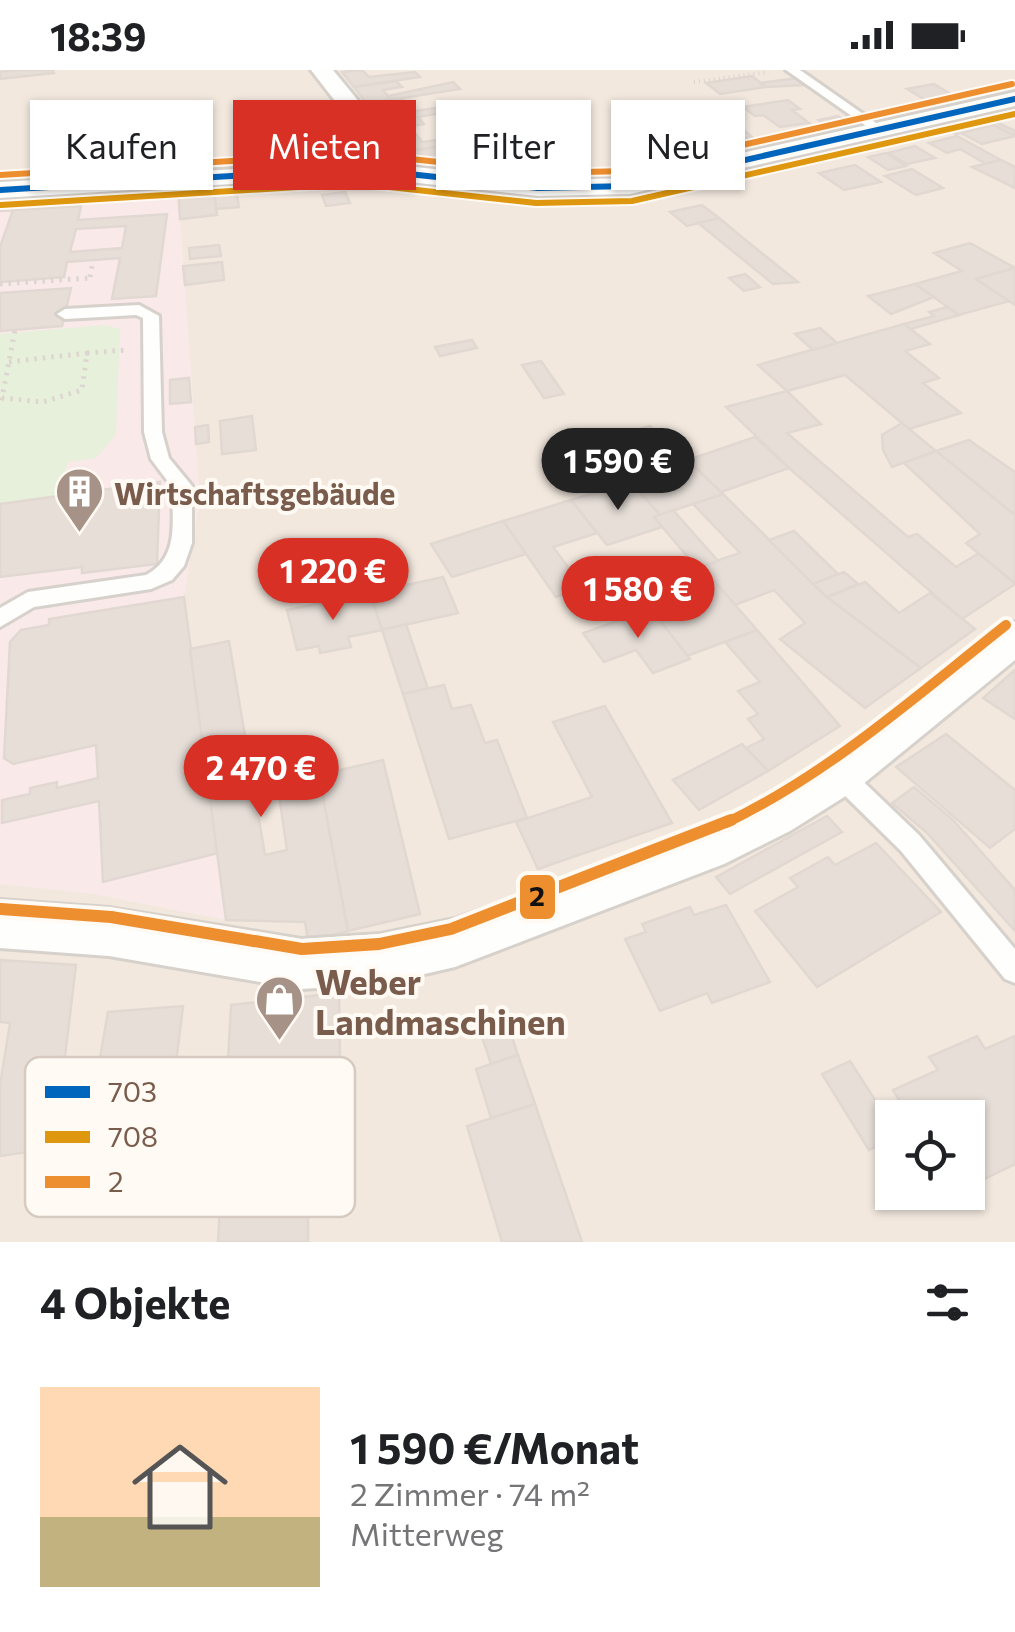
<!DOCTYPE html>
<html lang="de">
<meta charset="utf-8">
<style>
body{margin:0;font-family:Commissioner,sans-serif;background:#f6f6f6;color:#202124;height:100vh;display:flex;flex-direction:column;font-size:38px;white-space:nowrap}
*{box-sizing:border-box;margin:0}
p{font-size:32px;color:#757577}
.icon{flex:none;width:55px;height:55px;fill:none;stroke:currentColor;stroke-width:2;stroke-linecap:round;stroke-linejoin:round}
.map{position:relative;height:1172px;overflow:hidden}
.sheet{display:flex;flex-direction:column;background:#fff;flex:1}
.sheet>*{flex:none}
.top-card{position:absolute;left:30px;top:30px;width:955px;height:90px;display:flex;gap:20px}
.fabs{position:absolute;left:875px;top:1030px;display:grid;gap:20px}
.fabs a{display:grid;place-items:center;width:110px;height:110px;border-radius:0px;background:#fff;box-shadow:0 2px 8px #0004;font-size:50px}
.price{position:absolute;translate:-50% -85px;padding:0 22px;border-radius:35px;background:#d93025;color:#fff;font-size:32px;line-height:65px;filter:drop-shadow(0 2px 5px #0008)}
.price::after{content:'';position:absolute;left:50%;top:60px;width:30px;height:22px;margin-left:-15px;background:inherit;clip-path:polygon(0 0,100% 0,50% 100%)}
.price.active{background:#222;color:#fff}
ul{padding:0;list-style:none}
li{display:flex;align-items:center;gap:30px;height:250px;padding:0 40px}
li span{display:grid;place-items:center;flex:none;width:280px;height:200px;border-radius:0px;color:#555}
li>.icon{margin-inline-start:auto}
span .icon{width:120px;height:120px;fill:#fffc;stroke-width:1}
li b{font-size:42px}
h2{display:flex;justify-content:space-between;align-items:center;height:120px;padding:0 40px;font-size:42px}
.chip{padding:0 35px;border-radius:0px;background:#fff;box-shadow:0 2px 8px #0004;font-size:35px;line-height:90px}
.chip.active{background:#d93025;color:#fff}
.status{display:flex;justify-content:space-between;align-items:center;height:70px;padding:0 50px;background:#fff;direction:ltr}
.status svg{height:28px;fill:currentColor}
.map>svg:first-child{display:block}
</style>
<div class="status"><b>18:39</b><svg viewBox="0 0 49 12"><path d="M0 12V9h3v3zM5 12V6h3v6zM10 12V3h3v9zM15 12V0h3v12zM26 1h20v11H26zM47 4h2v5h-2z"/></svg></div>
<div class="map">
<svg width="1015" height="1172" viewBox="0 0 1015 1172">
<rect width="100%" height="100%" fill="#f9f5f0"/>
<path fill="#f2e8de" fill-rule="evenodd" d="M0 0H1015V1172H0ZM892 1048H968V1122H892Z"/>
<polygon fill="#fae9e9" points="178,118 200,431 184,527 226,850 93,824 0,814 0,130"/>
<polygon fill="#e7f0db" points="105,255 120,259 116,365 96,388 67,392 64,418 93,415 92,423 0,434 0,264"/>
<g fill="#e6ded7" stroke="#e2d8d2" stroke-width="2.5" fill-rule="evenodd">
<polygon points="13,0 52,0 54,3 0,9 0,2"/>
<polygon points="362,0 369,7 415,2 420,7 354,17 342,2"/>
<polygon points="752,6 766,17 720,24 706,13"/>
<polygon points="797,8 807,15 766,17 761,13"/>
<polygon points="396,11 402,17 383,20 391,30 367,34 354,17"/>
<polygon points="453,12 460,19 391,30 388,26"/>
<polygon points="934,14 954,26 927,31 907,19"/>
<polygon points="401,28 413,41 377,47 367,34"/>
<polygon points="788,30 800,39 792,40 809,53 780,57 763,45 755,46 743,37"/>
<polygon points="454,35 459,40 418,47 424,54 387,60 377,47"/>
<polygon points="636,39 641,43 663,40 675,50 639,56 622,41"/>
<polygon points="331,40 348,59 318,65 315,61 306,63 301,56 310,55 307,50 317,48 313,43"/>
<polygon points="720,41 752,67 712,74 681,47"/>
<polygon points="838,46 855,57 835,61 819,50"/>
<polygon points="988,48 1015,61 1015,66 993,55 956,64 944,58"/>
<polygon points="993,55 1015,66 982,74 961,63"/>
<polygon points="415,63 422,72 438,70 444,76 410,81 398,66"/>
<polygon points="957,66 1001,90 986,94 960,79 947,83 929,73"/>
<polygon points="511,67 518,76 468,83 482,104 465,102 447,76"/>
<polygon points="330,74 340,87 321,91 311,77"/>
<polygon points="732,75 743,85 722,90 710,79"/>
<polygon points="444,76 454,86 438,89 441,94 419,96 410,81"/>
<polygon points="915,76 935,88 907,94 888,83"/>
<polygon points="886,83 906,96 888,100 868,87"/>
<polygon points="1001,90 1015,97 1015,118 972,97"/>
<polygon points="855,95 881,112 844,120 819,103"/>
<polygon points="499,96 533,99 543,111 493,106"/>
<polygon points="912,99 943,118 916,125 885,106"/>
<polygon points="235,114 239,137 216,139 213,117"/>
<polygon points="213,117 217,145 180,149 178,120"/>
<polygon points="345,122 350,133 326,136 322,125"/>
<polygon points="23,129 19,140 0,141 0,130"/>
<polygon points="702,135 719,148 687,156 670,142"/>
<path d="M81 136 78 150 167 144 156 226 112 229 120 188 67 192 64 207 0 212V177L13 140ZM126 156 122 178 70 182 76 159Z"/>
<polygon points="719,148 748,172 798,212 773,214 698,153"/>
<polygon points="970,173 1015,198 976,209 1009,231 959,245 915,214 962,201 934,183"/>
<polygon points="219,175 221,186 190,189 189,178"/>
<polygon points="222,192 224,210 185,215 183,196"/>
<polygon points="1015,198 1015,235 976,209"/>
<polygon points="745,204 760,217 744,221 729,208"/>
<polygon points="915,214 934,227 891,244 868,226"/>
<polygon points="71,218 62,256 0,261 0,223"/>
<polygon points="947,237 959,245 911,259 904,254 934,246 929,242"/>
<polygon points="904,254 930,274 905,281 939,308 923,313 961,343 909,359 845,305 787,321 758,295"/>
<polygon points="820,258 837,273 813,280 795,264"/>
<polygon points="472,270 477,278 440,286 435,277"/>
<polygon points="541,291 564,324 544,328 522,295"/>
<polygon points="189,308 191,332 170,334 170,310"/>
<polygon points="787,321 821,354 787,363 908,467 917,464 956,497 979,483 1015,514 962,549 789,398 726,337"/>
<polygon points="252,346 256,380 222,384 220,351"/>
<polygon points="902,353 936,381 892,397 883,380 882,365"/>
<polygon points="208,355 209,372 196,374 195,357"/>
<polygon points="650,356 654,360 688,390 656,400 630,362"/>
<polygon points="630,362 656,400 688,390 723,424 660,445 631,412 602,370"/>
<polygon points="755,367 789,398 721,422 688,390"/>
<polygon points="969,370 1015,402 1015,445 936,381"/>
<polygon points="936,381 1015,445 1015,513 966,473 980,464 904,393"/>
<polygon points="160,412 157,494 82,503 82,497 0,507 0,434"/>
<polygon points="631,412 660,445 654,447 662,457 607,475 571,430"/>
<polygon points="723,424 827,527 921,598 865,638 780,569 805,553 774,520 735,535 701,496 740,483 693,434"/>
<polygon points="571,430 597,463 553,477 583,517 556,527 503,451"/>
<polygon points="673,440 718,491 697,498 654,447"/>
<polygon points="503,451 526,484 452,507 431,474"/>
<polygon points="794,461 838,504 813,514 769,470"/>
<polygon points="701,496 757,560 687,586 635,519"/>
<polygon points="844,502 858,514 827,527 813,514"/>
<polygon points="443,507 458,543 382,560 370,523"/>
<polygon points="865,512 899,543 930,523 975,559 921,598 827,527"/>
<polygon points="370,523 382,560 348,567 351,577 320,583 319,576 297,580 287,540"/>
<polygon points="184,527 218,783 103,812 99,731 2,753 2,730 30,724 30,718 57,712 57,718 98,708 96,675 13,694 4,688 10,572 21,560 49,555 49,549"/>
<polygon points="651,539 690,589 653,603 636,580 604,592 583,563"/>
<polygon points="406,554 428,619 403,624 382,560"/>
<polygon points="757,560 840,656 768,701 746,678 764,669 748,649 758,644 738,621 760,612 725,572"/>
<polygon points="229,571 265,785 287,780 279,725 321,716 348,861 308,871 305,852 226,850 190,579"/>
<polygon points="1015,600 1015,649 983,628"/>
<polygon points="444,615 452,639 471,635 485,673 497,670 527,748 449,769 403,624"/>
<polygon points="605,636 672,753 538,799 516,752 592,727 553,652"/>
<polygon points="946,664 1015,720 1015,759 990,778 896,697"/>
<polygon points="742,674 768,701 699,740 673,710"/>
<polygon points="383,690 420,844 348,861 319,705"/>
<polygon points="914,717 953,750 1015,820 1015,861 927,763 892,733"/>
<polygon points="827,746 842,762 730,824 716,807"/>
<polygon points="876,773 941,842 817,917 755,841 798,817 790,808 828,787 835,795"/>
<polygon points="726,835 770,912 712,933 707,923 660,941 625,869 646,862 642,854 690,837 694,845"/>
<polygon points="0,890 76,895 54,1078 0,1086 0,1015 10,953 0,952"/>
<polygon points="339,923 341,1069 308,1073 308,1172 218,1172 231,935"/>
<polygon points="183,936 176,993 98,999 108,942"/>
<polygon points="507,952 518,985 491,994 480,961"/>
<polygon points="977,966 985,979 1015,966 1015,1094 968,1117 968,1048 910,1048 893,1020 938,1000 929,987"/>
<polygon points="518,985 535,1034 491,1048 476,999"/>
<polygon points="850,991 892,1056 892,1068 869,1080 822,1004"/>
<polygon points="535,1034 582,1172 502,1172 467,1056"/>
</g>
<g fill="none" stroke-linecap="round" stroke-linejoin="round">
<defs>
<g id="service">
<polygon points="786,0 800,0 886,60 876,63"/>
<path d="M139 235 159 246 162 362 169 388 192 416V473L184 496 172 510 151 519 34 537 0 557V538L28 522 146 505C180 487 172 450 172 417L151 389 144 362 143 248 136 245 65 249 57 244 65 239Z"/>
<polygon points="840,695 849,698 919,765 1015,879 1015,913 1005,909 901,781 831,712 828,705 831,698"/>
</g>
<g id="minor">
<polygon points="311,0 333,0 391,71 394,76 387,94 538,110 630,108 1015,22 1015,36 630,124 538,126 372,108 330,108 0,128 0,112 363,92 370,76"/>
<polygon points="1015,552 1015,590 857,719 790,761 724,794 455,897 381,914 301,919 109,886 0,878 0,830 109,838 301,869 381,864 455,849 690,764 756,733 823,691 1000,556"/>
</g>
</defs>
<use href="#service" stroke="#d7d1cb" stroke-width="6"/>
<use href="#minor" stroke="#d7d1cb" stroke-width="6"/>
<polyline stroke="#dcd5d0" stroke-width="4" stroke-dasharray="1 4" stroke-linecap="butt" points="694,12 768,2"/>
<g stroke="#dcd5d0" stroke-width="5" stroke-dasharray="2.5 6" stroke-linecap="butt">
<polyline points="90,207 93,190"/>
<polyline points="0,214 90,208"/>
<polyline points="87,283 126,280"/>
<polyline points="9,292 87,283 82,320 43,332 2,328 15,260"/>
</g>
<use href="#service" fill="#fefefd" fill-rule="evenodd"/>
<use href="#minor" fill="#fefefd" fill-rule="evenodd"/>
<defs>
<polyline id="bus-1" points="0,120 330,100 372,100 538,118 630,116 1015,29"/>
<polyline id="bus-2" points="1,135 330,115 371,115 536,133 632,131 1015,44"/>
<polyline id="bus-3-far2" points="0,105 330,85 374,85 539,103 628,101 1012,14"/>
<path id="bus-3-far1" d="M726 753C830 703 916 626 1006 555"/>
<polyline id="bus-3" points="1,839 111,847 302,879 379,874 451,859 731,750"/>
</defs>
<use href="#bus-1" stroke="#fffaf3" stroke-width="10"/>
<use href="#bus-2" stroke="#fffaf3" stroke-width="10"/>
<use href="#bus-3-far2" stroke="#fffaf3" stroke-width="10"/>
<use href="#bus-3-far1" stroke="#fffaf3" stroke-width="18"/>
<use href="#bus-3" stroke="#fffaf3" stroke-width="20"/>
<use href="#bus-1" stroke="#0065bd" stroke-width="6"/>
<use href="#bus-2" stroke="#de970f" stroke-width="6"/>
<use href="#bus-3-far2" stroke="#ed8e2f" stroke-width="6"/>
<use href="#bus-3-far1" stroke="#ed8e2f" stroke-width="10"/>
<use href="#bus-3" stroke="#ed8e2f" stroke-width="12"/>
</g>
<defs>
<symbol id="building-pin" viewBox="-11 -11 22 30"><path d="M0 17L-7.5 6A9.5 9.5 0 1 1 7.5 6Z" fill="#a69286" stroke="#fffaf3"/><path d="M-4-6H4V6H1V3H-1V6H-4ZM-2.5-4.3h1.7v1.8h-1.7ZM.8-4.3h1.7v1.8H.8ZM-2.5-1h1.7V.8h-1.7ZM.8-1h1.7V.8H.8Z" fill="#fff"/></symbol>
<symbol id="shop-pin" viewBox="-11 -11 22 30"><path d="M0 17L-7.5 6A9.5 9.5 0 1 1 7.5 6Z" fill="#a69286" stroke="#fffaf3"/><path d="M-5-2.5h2.3a2.7 3.5 0 0 1 5.4 0H5L5.5 6h-11ZM-1.5-2.5h3a1.5 2.3 0 0 0-3 0Z" fill="#fff"/></symbol>
</defs>
<g fill-rule="evenodd">
<use href="#building-pin" x="52" y="394" width="55" height="75"/>
<use href="#shop-pin" x="252" y="902" width="55" height="75"/>
</g>
<g text-anchor="middle" dominant-baseline="central" stroke-width="8" stroke-linejoin="round" paint-order="stroke">
<g font-size="30" font-weight="bold" fill="#7a5c4d" stroke="#fffaf3" text-anchor="start">
<text x="114" y="422">Wirtschaftsgebäude</text>
</g>
<g font-size="35" font-weight="bold" fill="#7a5c4d" stroke="#fffaf3" text-anchor="start">
<text x="315" y="910">Weber<tspan x="315" dy="40">Landmaschinen</tspan></text>
</g>
</g>
<rect x="25" y="987" width="330" height="160" rx="15" fill="#fffaf3" stroke="#d7cbc1" stroke-width="2.5"/>
<rect x="45" y="1016" width="45" height="12" fill="#0065bd"/>
<rect x="45" y="1061" width="45" height="12" fill="#de970f"/>
<rect x="45" y="1106" width="45" height="12" fill="#ed8e2f"/>
<g font-size="28" fill="#7a5c4d">
<text x="108" y="1032">703</text>
<text x="108" y="1077">708</text>
<text x="108" y="1122">2</text>
</g>
<rect stroke="#fffaf3" stroke-width="4" x="518" y="803" width="39" height="48" rx="10" fill="#ed8e2f"/>
<g font-size="28" text-anchor="middle" font-weight="bold" fill="#111">
<text x="537" y="836">2</text>
</g>
</svg>
<div class="fabs">
<a><svg class="icon" aria-label="locate" viewBox="0 0 24 24"><circle cx="12" cy="12" r="6"/><path d="M12 2v4M12 18v4M2 12h4M18 12h4"/></svg></a>
</div>
<b class="price active" style="left:618px;top:443px">1 590 €</b>
<b class="price" style="left:333px;top:553px">1 220 €</b>
<b class="price" style="left:638px;top:571px">1 580 €</b>
<b class="price" style="left:261px;top:750px">2 470 €</b>
<div class="top-card">
<a class="chip">Kaufen</a>
<a class="chip active">Mieten</a>
<a class="chip">Filter</a>
<a class="chip">Neu</a>
</div>
</div>
<section class="sheet">
<h2>4 Objekte<svg class="icon" aria-label="filters" viewBox="0 0 24 24"><path d="M4 7h16M4 17h16"/><circle cx="9" cy="7" r="2"/><circle cx="15" cy="17" r="2"/></svg></h2>
<ul>
<li><span style="background:linear-gradient(#ffd9b3 65%,#c2b280 0)"><svg class="icon" aria-label="home" viewBox="0 0 24 24"><path d="M3 11l9-7 9 7M6 9v11h12V9"/></svg></span><div><b>1 590 €/Monat</b><p>2 Zimmer · 74 m²</p><p>Mitterweg</p></div></li>
</ul>
</section>
